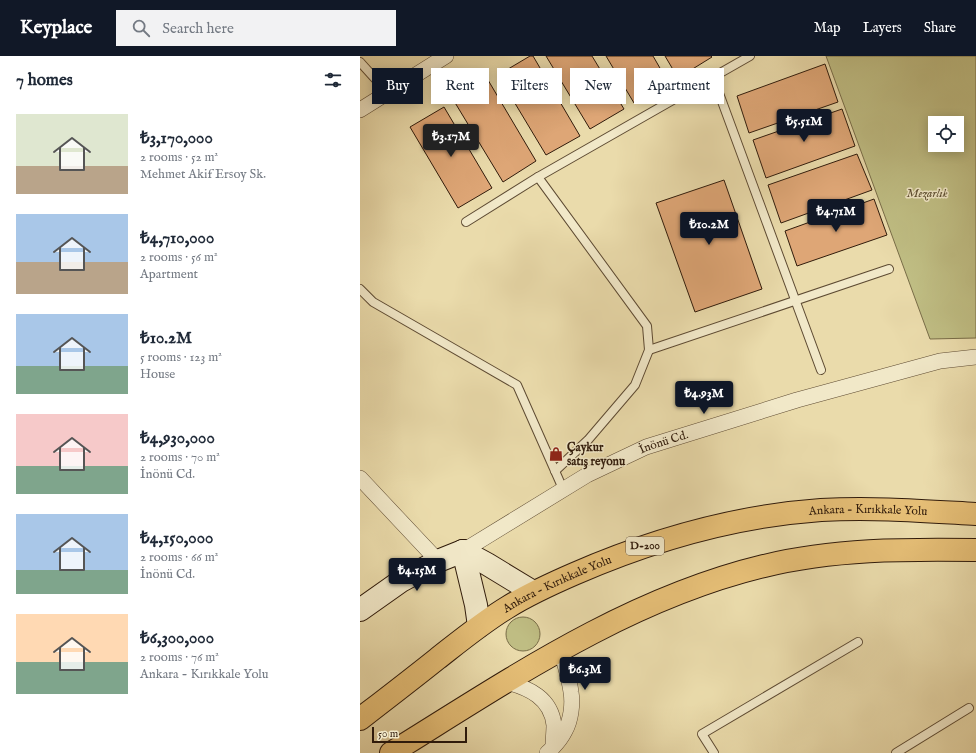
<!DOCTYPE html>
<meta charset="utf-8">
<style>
body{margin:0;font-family:"IM FELL English",serif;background:#f2f2f3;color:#1f2937;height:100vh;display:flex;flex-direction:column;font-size:15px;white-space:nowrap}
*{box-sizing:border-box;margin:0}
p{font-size:13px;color:#747a83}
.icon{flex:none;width:22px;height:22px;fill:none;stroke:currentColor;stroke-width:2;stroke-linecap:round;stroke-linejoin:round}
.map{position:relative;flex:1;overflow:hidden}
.details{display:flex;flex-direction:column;background:#fff;width:360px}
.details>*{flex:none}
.hud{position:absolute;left:12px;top:12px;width:380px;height:36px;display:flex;gap:8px}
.tools{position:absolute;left:568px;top:60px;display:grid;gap:8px}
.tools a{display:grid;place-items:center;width:36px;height:36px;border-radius:0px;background:#fff;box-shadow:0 2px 10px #0003;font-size:20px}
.scale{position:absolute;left:12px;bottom:10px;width:95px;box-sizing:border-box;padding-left:4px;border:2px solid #301b0b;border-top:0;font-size:11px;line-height:14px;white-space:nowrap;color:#301b0b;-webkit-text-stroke:3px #f1e8c8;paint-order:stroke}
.price{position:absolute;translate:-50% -34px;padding:0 9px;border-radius:4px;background:#111827;color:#fff;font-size:13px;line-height:26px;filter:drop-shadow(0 1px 2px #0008)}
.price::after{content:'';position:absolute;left:50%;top:24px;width:12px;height:9px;margin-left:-6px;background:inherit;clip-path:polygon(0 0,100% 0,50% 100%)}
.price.on{background:#222;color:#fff}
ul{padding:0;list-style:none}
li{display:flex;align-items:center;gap:12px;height:100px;padding:0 16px}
li span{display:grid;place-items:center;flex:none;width:112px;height:80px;border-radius:0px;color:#555}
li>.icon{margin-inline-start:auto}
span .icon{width:48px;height:48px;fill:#fffc;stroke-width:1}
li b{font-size:17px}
h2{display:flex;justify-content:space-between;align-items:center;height:48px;padding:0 16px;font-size:17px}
.pill{padding:0 14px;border-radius:0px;background:#fff;box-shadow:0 2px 10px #0003;font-size:14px;line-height:36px}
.pill.on{background:#111827;color:#fff}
header{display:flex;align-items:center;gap:24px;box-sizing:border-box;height:56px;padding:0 20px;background:#111827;color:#fff}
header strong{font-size:19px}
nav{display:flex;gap:22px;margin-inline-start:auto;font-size:14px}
.search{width:280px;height:36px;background:#f2f2f3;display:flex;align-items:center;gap:10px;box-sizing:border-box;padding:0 14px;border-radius:0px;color:#747a83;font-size:15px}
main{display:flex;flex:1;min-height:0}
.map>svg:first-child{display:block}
</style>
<header>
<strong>Keyplace</strong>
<div class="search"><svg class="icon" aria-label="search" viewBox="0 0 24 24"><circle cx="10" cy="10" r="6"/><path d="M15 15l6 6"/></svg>Search here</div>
<nav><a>Map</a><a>Layers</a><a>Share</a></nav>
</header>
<main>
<section class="details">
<h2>7 homes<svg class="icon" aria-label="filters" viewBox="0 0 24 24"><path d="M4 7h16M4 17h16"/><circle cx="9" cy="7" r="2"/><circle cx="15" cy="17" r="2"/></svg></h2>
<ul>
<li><span style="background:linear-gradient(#dfe7d0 65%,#b9a48a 0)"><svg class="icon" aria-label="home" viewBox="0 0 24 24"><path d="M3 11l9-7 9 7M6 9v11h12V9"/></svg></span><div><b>₺3,170,000</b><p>2 rooms · 52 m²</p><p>Mehmet Akif Ersoy Sk.</p></div></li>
<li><span style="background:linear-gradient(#a9c7e8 60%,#b9a48a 0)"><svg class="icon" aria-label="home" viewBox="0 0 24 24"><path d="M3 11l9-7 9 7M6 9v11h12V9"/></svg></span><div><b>₺4,710,000</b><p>2 rooms · 56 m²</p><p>Apartment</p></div></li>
<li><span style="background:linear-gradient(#a9c7e8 65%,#7fa58c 0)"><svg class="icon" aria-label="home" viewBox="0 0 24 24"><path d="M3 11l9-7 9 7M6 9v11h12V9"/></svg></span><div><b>₺10.2M</b><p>5 rooms · 123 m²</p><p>House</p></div></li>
<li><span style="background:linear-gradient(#f6c9c9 65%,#7fa58c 0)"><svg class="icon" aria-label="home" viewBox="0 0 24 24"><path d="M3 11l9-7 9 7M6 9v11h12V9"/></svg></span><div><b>₺4,930,000</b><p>2 rooms · 70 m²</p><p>İnönü Cd.</p></div></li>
<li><span style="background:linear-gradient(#a9c7e8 70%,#7fa58c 0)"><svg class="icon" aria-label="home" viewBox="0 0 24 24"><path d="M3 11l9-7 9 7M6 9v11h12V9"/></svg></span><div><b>₺4,150,000</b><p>2 rooms · 66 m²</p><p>İnönü Cd.</p></div></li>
<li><span style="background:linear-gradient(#ffd9b3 60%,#7fa58c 0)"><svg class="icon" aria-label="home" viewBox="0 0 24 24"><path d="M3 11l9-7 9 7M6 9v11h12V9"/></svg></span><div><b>₺6,300,000</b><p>2 rooms · 76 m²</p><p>Ankara - Kırıkkale Yolu</p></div></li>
</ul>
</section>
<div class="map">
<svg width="616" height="697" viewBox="0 0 616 697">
<rect width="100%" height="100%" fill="#eadbab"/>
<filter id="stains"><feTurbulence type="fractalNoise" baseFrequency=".005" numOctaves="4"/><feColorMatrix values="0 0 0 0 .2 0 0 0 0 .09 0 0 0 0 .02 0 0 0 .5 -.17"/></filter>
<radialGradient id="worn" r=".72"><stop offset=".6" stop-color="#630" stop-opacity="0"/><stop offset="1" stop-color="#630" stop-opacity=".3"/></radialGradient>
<g fill="#bfbd83" stroke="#786c47" fill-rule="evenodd">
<path d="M466 0H616V282L570 283ZM575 67H597V89H575Z"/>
<circle cx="163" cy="578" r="17"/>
</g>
<g fill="#dea676" stroke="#301b0b">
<polygon points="170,0 173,0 220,80 186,99 138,19"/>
<polygon points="186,0 232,0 264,53 230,73"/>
<polygon points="246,0 293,0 308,26 274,47"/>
<polygon points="305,0 351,0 352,1 318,22"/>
<polygon points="465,8 478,46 389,77 377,40"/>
<polygon points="128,24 176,105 143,126 94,45"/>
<polygon points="84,51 132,132 98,152 50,71"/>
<polygon points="482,53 495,90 406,122 393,84"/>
<polygon points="497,98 512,134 421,167 408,129"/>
<polygon points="364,124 402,233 335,256 296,147"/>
<polygon points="514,143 527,179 437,210 425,175"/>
</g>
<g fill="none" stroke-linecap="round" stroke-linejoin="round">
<defs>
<g id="lane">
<polyline points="0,6 28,37"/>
<polyline points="353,21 461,314"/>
<polyline points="178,121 287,270 289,294 275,329 228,384 195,415"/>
<polyline points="106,166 178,121 390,0"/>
<polyline points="0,233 13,246 157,329 203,433"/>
<polyline points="289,294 529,213"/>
<polyline points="354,697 342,678 498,586"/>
<polyline points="536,697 609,652"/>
</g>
<g id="street">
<polyline points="0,54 86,0"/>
<polyline points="0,422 78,505"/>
<path id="s1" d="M103 495 227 419 286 391 437 344 580 305 616 301"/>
<path d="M146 626C169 632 191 642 194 669 194 676 193 684 193 691"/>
<path d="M187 697C194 691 201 683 205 675 211 664 213 648 211 636 209 621 204 607 201 593"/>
</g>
<g id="secondary">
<polyline points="103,495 127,508 173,536"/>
<polyline points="103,495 116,549 119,570"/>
<polyline points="0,554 41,525 78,505 103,495"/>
</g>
<g id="highway">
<path id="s2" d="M0 663C26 643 52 623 77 603 100 585 123 566 148 551 169 538 191 528 214 518 292 484 376 460 461 454 513 451 564 455 616 458"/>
<path d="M31 697C149 624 267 543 404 510 473 493 545 493 616 494"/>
</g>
</defs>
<use href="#lane" stroke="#5e4b33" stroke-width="10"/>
<use href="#street" stroke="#5e4b33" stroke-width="16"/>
<use href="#secondary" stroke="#301b0b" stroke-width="24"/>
<use href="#highway" stroke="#301b0b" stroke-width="24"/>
<use href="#lane" stroke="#f1e8c8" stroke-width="8"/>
<use href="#street" stroke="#f1e8c8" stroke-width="15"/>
<use href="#secondary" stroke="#f1e8c8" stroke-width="22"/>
<use href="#highway" stroke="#e5be76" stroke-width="22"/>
</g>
<defs>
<symbol id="shop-bare" viewBox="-9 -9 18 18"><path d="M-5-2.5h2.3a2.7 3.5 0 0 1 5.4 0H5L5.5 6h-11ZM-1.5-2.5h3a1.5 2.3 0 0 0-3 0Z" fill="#8f2418" stroke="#f1e8c8" stroke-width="2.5" paint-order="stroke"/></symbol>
</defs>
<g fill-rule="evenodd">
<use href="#shop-bare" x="186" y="388" width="20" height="20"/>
</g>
<g text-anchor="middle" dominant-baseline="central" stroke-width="3" stroke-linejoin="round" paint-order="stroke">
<rect fill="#f1e8c8" stroke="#6a5844" stroke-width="1" x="266" y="481" width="38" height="18" rx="3"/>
<g font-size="11" font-weight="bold" fill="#301b0b">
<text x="285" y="490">D-200</text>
</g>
<g font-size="12" font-style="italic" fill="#5b4c2f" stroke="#f1e8c8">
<text x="567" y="137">Mezarlık</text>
</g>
<g font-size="12" fill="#301b0b" stroke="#f1e8c8">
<text stroke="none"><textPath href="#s1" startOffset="229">İnönü Cd.</textPath></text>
<text stroke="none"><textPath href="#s2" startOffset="563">Ankara - Kırıkkale Yolu</textPath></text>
<text stroke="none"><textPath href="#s2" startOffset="240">Ankara - Kırıkkale Yolu</textPath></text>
</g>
<g font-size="12" font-weight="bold" fill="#301b0b" stroke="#f1e8c8" text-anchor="start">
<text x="207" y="391">Çaykur<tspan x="207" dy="14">satış reyonu</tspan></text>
</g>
</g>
<rect width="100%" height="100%" filter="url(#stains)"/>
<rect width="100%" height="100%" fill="url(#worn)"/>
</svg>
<div class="tools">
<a><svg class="icon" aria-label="locate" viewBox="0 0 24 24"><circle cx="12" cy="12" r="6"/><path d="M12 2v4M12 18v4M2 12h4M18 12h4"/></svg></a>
</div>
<div class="scale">50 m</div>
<b class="price" style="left:444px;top:87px">₺5.51M</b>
<b class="price on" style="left:91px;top:102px">₺3.17M</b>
<b class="price" style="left:476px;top:177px">₺4.71M</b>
<b class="price" style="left:349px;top:190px">₺10.2M</b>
<b class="price" style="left:344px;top:359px">₺4.93M</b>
<b class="price" style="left:57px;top:536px">₺4.15M</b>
<b class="price" style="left:225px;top:635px">₺6.3M</b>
<div class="hud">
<a class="pill on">Buy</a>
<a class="pill">Rent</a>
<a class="pill">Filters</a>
<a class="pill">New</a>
<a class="pill">Apartment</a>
</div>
</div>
</main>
